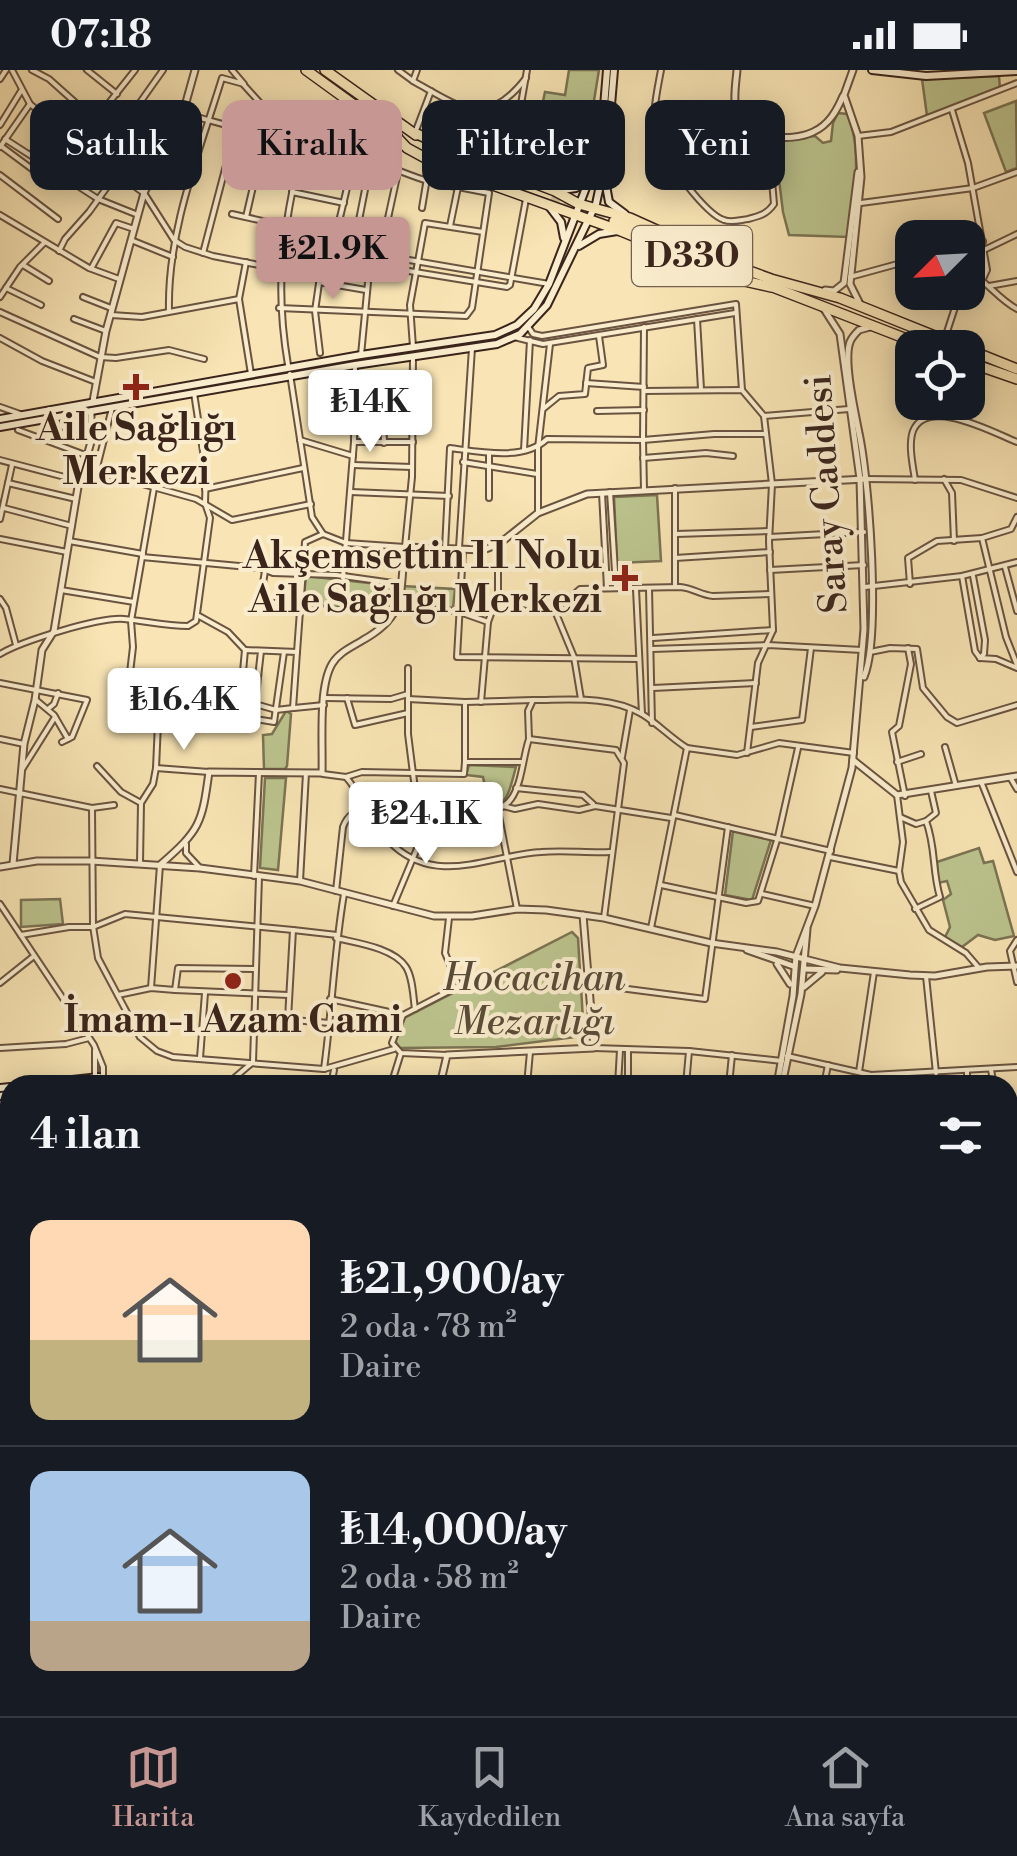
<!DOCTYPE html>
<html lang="tr">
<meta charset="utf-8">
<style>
body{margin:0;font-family:"Libre Bodoni",serif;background:#242831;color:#f1f3f6;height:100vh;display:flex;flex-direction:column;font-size:38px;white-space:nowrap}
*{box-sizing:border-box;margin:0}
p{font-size:32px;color:#9ea1a6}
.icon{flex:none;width:55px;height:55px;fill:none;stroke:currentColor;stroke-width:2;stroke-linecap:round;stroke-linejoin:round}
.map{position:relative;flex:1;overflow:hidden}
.panel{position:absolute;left:0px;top:1005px;width:1018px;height:642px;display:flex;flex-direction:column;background:#171b24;border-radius:30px 30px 0 0;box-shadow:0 5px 25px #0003}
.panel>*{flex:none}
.top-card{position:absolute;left:30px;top:30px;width:958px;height:90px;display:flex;gap:20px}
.needle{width:65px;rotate:246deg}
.controls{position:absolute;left:895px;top:150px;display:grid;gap:20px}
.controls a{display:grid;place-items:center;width:90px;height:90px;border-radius:20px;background:#171b24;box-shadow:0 5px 25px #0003;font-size:50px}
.price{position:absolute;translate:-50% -85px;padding:0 22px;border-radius:10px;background:#fff;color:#222;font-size:32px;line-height:65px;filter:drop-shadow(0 2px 5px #0008)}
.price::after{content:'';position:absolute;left:50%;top:60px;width:30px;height:22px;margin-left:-15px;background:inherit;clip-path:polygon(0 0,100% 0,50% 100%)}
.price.on{background:#c59692;color:#111}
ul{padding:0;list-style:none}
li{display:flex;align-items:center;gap:30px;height:250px;padding:0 30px}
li+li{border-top:2px solid #363941}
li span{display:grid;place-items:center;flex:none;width:280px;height:200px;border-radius:20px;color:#555}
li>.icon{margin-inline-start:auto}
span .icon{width:120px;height:120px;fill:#fffc;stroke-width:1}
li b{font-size:42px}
h2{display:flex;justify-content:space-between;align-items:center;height:120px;padding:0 30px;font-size:42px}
.tag{padding:0 35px;border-radius:20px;background:#171b24;box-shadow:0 5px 25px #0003;font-size:35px;line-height:90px}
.tag.on{background:#c59692;color:#111}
.status{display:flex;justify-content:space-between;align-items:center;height:70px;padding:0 50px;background:#171b24;direction:ltr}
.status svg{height:28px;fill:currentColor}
.tab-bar{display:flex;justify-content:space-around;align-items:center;height:140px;border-top:2px solid #363941;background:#171b24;font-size:28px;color:#9ea1a6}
.tab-bar a{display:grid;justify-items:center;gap:5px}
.tab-bar .on{color:#c59692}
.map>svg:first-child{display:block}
</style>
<div class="status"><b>07:18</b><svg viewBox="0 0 49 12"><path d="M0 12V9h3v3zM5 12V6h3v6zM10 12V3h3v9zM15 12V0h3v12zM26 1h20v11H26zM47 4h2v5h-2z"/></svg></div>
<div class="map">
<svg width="1017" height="1646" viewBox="0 0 1017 1646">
<rect width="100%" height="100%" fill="#f8e4b4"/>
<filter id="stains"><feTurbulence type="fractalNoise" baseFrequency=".002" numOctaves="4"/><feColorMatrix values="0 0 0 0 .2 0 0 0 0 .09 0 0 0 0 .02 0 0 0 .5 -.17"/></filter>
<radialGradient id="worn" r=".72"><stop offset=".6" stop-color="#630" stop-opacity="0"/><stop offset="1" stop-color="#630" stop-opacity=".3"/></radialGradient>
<g fill="#bcc48e" stroke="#7b7454" stroke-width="2.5">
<polygon points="569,0 599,0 582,104 572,116 561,118 528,102 545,22 565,25"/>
<polygon points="999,6 1000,19 927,46 922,9"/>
<polygon points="1016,31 1017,98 1006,102 984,43"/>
<path d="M838 43 847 44C863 76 854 133 849 167L789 165 783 142 774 69 815 66 823 73 831 71 833 53Z"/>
<polygon points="657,425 661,491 617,493 614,427"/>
<polygon points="306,506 396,516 391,536 367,535 360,538 303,535"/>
<polygon points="402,516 455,519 453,538 400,536"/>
<polygon points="286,641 291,644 287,696 285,699 264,699 263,665 272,664"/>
<path d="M469 695 516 697C511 713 509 736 490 739L483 707 466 705Z"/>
<polygon points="265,708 286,708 278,800 260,798"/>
<polygon points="733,761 771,770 752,830 725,825"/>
<polygon points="979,778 984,793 993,791 1014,866 995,870 978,865 962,877 945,867 950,857 943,830 951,824 947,811 938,813 937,792"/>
<polygon points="60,829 63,854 21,857 21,830"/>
<polygon points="572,862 578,868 584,966 496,977 399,978 395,970 404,948"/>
</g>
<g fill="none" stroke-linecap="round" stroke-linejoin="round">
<g stroke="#a1bcb7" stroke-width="5">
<polyline points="0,1350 10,1347"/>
<polyline points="1008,1453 1017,1458"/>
</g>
<g stroke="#d2be95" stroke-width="9" stroke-dasharray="9 4.5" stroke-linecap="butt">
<polyline points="552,126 570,133"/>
<polyline points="584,139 614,151"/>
</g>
<defs>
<g id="minor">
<polyline points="12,0 30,34 102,93 144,123 174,170 185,177 213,186 280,199"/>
<polyline points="32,0 49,9 96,51"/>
<polyline points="87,0 117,24"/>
<polyline points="398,0 413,11"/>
<path d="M417 0 413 11C460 37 486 60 526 8"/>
<path d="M661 0C657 22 650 50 658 71 666 90 705 144 724 150 732 153 740 150 748 149 760 146 767 144 774 134L768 65"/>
<polyline points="0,9 6,0"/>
<polyline points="243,14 262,35 284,70"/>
<polyline points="952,40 968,93 987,200 983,209"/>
<path d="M183 43C199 48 281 69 286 74 299 85 296 103 293 118 280 182 277 230 288 295"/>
<polyline points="0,55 21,21"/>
<polyline points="415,63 431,21"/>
<polyline points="858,66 891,62 1017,13"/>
<polyline points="5,69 98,129 138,145"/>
<polyline points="77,73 135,0"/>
<polyline points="1,76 36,102"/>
<polyline points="0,77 30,34"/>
<path d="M290 77C345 65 404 113 458 117"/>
<polyline points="31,85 52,52"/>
<polyline points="512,85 527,0"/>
<polyline points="102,93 129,61 129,48 163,0"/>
<polyline points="0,105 58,149"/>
<polyline points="292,122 344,133"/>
<polyline points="861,133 973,118 1017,102"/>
<polyline points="422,138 427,108"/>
<polyline points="232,144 285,156"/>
<polyline points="0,145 89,198 119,209"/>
<polyline points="246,147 264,69"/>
<polyline points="131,170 173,187"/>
<polyline points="284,170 327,179 333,177 355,84"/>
<polyline points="968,176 983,171"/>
<polyline points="333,177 333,186 371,197"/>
<polyline points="984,180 1017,164"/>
<polyline points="59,181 65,169 89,142 139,73 169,42 184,38"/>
<polyline points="203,183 235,61"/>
<polyline points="380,185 398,102"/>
<polyline points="351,191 371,89"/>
<polyline points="246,192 239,229 251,304"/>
<polyline points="23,195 49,211"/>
<polyline points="372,195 507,217 510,215 526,129"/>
<polyline points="92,197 116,153 134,159"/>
<path d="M968 201C987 211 998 229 1017 239"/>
<polyline points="850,207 912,190"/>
<polyline points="319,212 366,220"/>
<polyline points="989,216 1017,211"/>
<polyline points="6,218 41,235"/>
<polyline points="0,227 20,197 44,173"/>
<polyline points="83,227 111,238"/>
<polyline points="279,238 466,246 472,238 489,123 458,117 450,156"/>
<path d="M169 241C167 162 199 83 222 8L244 14 232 0"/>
<polyline points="0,242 100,287 116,288 169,280 204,289"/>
<polyline points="111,245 142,247 239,229"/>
<polyline points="74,249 106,261"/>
<polyline points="697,249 701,319"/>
<polyline points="644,257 643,370 714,364 766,364"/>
<polyline points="529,258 533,264 542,266 736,234 742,320"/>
<polyline points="514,267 543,274 735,243"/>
<polyline points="0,268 42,291 96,312"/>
<polyline points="945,268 960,222"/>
<polyline points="413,277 410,235 425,153 483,162"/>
<polyline points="320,283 315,241 324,179"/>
<polyline points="361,285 369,202 380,185 549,214"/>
<polyline points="290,304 312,447 323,464"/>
<polyline points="586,313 644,317"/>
<polyline points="644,321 742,320 764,346 772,414 769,472 773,560 758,593 747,683"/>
<polyline points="354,328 375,323 383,345 384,373"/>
<polyline points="0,337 20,344"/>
<polyline points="543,339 559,326 585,324 588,298 603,295 599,266"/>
<polyline points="597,341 644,340"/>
<polyline points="764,346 849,339"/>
<polyline points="52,348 53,353 90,368"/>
<polyline points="18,360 88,386"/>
<polyline points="300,370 353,386"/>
<polyline points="354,372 413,372"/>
<polyline points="524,380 530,270"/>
<polyline points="489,383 489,428"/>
<polyline points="643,388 706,383 733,386"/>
<polyline points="0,390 80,411"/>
<polyline points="463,392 537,404"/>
<polyline points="353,395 412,397"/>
<polyline points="85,398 196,429 232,450 311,434"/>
<polyline points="96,401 112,338"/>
<polyline points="865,409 961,410 1017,428"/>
<polyline points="944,409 952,423 954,471"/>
<path d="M915 410C913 396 908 375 913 361 927 326 994 363 1017 372"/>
<polyline points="8,413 76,429"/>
<polyline points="205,419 303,398"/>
<polyline points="351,422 449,426"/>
<polyline points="610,422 616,517"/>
<polyline points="602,423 607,518"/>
<polyline points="4,438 72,456"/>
<polyline points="538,443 538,378 550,274"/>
<polyline points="1017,447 1011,459 982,468 1006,567 1017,595"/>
<polyline points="0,449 12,395"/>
<polyline points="676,464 769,461"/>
<polyline points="769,467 864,462"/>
<polyline points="0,469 67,482"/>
<polyline points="69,471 143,484"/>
<polyline points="498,475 498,525 503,530 555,541"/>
<polyline points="459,478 472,278"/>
<path d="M445 479 450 378C481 382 524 391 547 369L643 370 644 420"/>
<polyline points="463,480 457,587 639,589"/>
<polyline points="142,487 260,498 273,503 336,505 400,514"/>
<polyline points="675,488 770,482"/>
<polyline points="1005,497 1017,541"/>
<polyline points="770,500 864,495"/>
<polyline points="265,501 260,531 300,536"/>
<polyline points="962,506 975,581 980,588"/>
<polyline points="973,506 985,570 984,584 980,588"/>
<polyline points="343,508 354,372 355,295"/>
<polyline points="910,514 908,488 937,471 982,468"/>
<polyline points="675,517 675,418"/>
<polyline points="865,517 962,506 1017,492"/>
<polyline points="636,519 642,644"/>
<polyline points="649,519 652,653"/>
<polyline points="61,520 134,532"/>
<polyline points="0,529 6,538 16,575"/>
<polyline points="397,539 457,541 488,552 481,632"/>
<polyline points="199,546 228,562 245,580 241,623"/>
<polyline points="488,552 498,525"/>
<polyline points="653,568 773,560"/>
<polyline points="652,579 768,575 862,580"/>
<polyline points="245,580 297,582 293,638 276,640 255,634 261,581"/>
<polyline points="297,582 305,472 323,464 346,473 405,477 412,407 413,286"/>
<polyline points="870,582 890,578 917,579 923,618 947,647 957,653 1017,635"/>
<path d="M0 584C22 571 99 547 124 549 145 551 166 556 188 556L196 551 210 448 205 433 206 401 194 323"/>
<polyline points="980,588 996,589 1017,598"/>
<path d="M408 598V664L416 727C429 759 496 750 511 729 522 714 523 686 529 669"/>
<polyline points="193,604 194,639 274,652 284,582"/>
<polyline points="0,613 87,630 72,667 62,672"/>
<path d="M194 616C206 619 216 626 229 627 238 627 246 624 256 625"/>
<polyline points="653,618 756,613"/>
<polyline points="128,620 133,577 131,551 154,418"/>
<polyline points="325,628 391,629 408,624"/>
<polyline points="347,628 355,655 408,643"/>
<polyline points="408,629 465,632 533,630"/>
<path d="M581 629 574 587 555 541 580 519 680 517C693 518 701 525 713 526L771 524"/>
<polyline points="36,630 54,645 68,669"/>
<polyline points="123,638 128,620 152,626 159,631 156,698 153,714 141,733 140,793"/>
<polyline points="294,638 324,635"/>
<polyline points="48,639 54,634 58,623"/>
<polyline points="751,657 802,650 811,578"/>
<polyline points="0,669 24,674"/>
<polyline points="945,677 956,716"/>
<polyline points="622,687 630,640"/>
<polyline points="465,692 465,632"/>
<polyline points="897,692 921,684"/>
<polyline points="97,696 121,722 141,733"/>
<polyline points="23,698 55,647"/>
<polyline points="156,698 209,702"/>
<polyline points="323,704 346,707 362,702 464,704 465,692 521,692"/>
<path d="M346 707C364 728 374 758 394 776 439 816 490 785 541 782 564 780 587 783 610 782"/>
<polyline points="1010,707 1017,719"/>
<polyline points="982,714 1017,802"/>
<polyline points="516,718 583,725 593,734"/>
<polyline points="0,719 92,738 114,735"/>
<polyline points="897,725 903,772 899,801 901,812 929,860 966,883 979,898"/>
<polyline points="905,726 892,662 899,656 911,594 908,578"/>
<polyline points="503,736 515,739 538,734 579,740 595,736 671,748"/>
<path d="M92 738 93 856 98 888 140 967 157 981 173 987 324 999C332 941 334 882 344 824"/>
<polyline points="498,741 517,839"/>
<polyline points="675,745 831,781"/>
<polyline points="900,747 916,754 926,751"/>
<polyline points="186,774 186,783 200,798"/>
<polyline points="830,787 899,801"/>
<polyline points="254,806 259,703"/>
<polyline points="300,811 306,703"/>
<polyline points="661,815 746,833 758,831 778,767 798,678"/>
<path d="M336 821 343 757C348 744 355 741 368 738"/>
<polyline points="762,824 815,836"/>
<polyline points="0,834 94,975 103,997 103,1008"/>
<polyline points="393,836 431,745"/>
<path d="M915 839 940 827C932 801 936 777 926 751L936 743 931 721"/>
<path d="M604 848 624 693 616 680 529 669 528 641 533 630C569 630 609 625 642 644 658 654 671 668 687 678"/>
<polyline points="651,858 687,678 737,685 779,673 854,683"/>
<polyline points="21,865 69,857 93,857 125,844 293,860"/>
<path d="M336 868C357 873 394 878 406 897 413 908 413 926 415 939"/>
<polyline points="1017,870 1010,881 1017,912"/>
<polyline points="254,899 178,898 175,920 288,925"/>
<polyline points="926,906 936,1003"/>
<polyline points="0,913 34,886"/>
<polyline points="589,914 705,929 728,757"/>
<polyline points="151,918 160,795"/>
<polyline points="118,925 151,918 175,920"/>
<polyline points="330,929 403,945"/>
<polyline points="255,947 330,953"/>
<polyline points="288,949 293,860 337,865"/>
<polyline points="0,978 66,974 89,968"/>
<polyline points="594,978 689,981 782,991"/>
<polyline points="447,985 401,983 392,973 403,945 459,916 445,883 449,848"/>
<polyline points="787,986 871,1005 1017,997"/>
<polyline points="200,988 205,923"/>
<polyline points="324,999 394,979"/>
<polyline points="991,1000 994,1015"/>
<polyline points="967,1001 967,1015"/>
<polyline points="859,1002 874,902"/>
<polyline points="95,1005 95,980"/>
<polyline points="226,1015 253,992 259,807"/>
<polyline points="331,1015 334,1000"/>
<polyline points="391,1015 401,983"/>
<polyline points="527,1015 530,982"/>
<polyline points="618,1015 620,980"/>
<polyline points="628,1015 628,980"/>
<polyline points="686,1015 689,981"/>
<polyline points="729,1015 732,985"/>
<polyline points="824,1015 828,995"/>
<polyline points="0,1043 7,1090"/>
<polyline points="1008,1080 1016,1127"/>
<polyline points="0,1091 10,1089"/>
<polyline points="0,1128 10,1126"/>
<polyline points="0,1168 10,1194"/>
<polyline points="0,1217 10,1213"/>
<polyline points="1008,1232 1017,1233"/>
<polyline points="0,1295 10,1291"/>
<polyline points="1008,1302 1017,1303"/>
<polyline points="1008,1343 1017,1347"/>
<polyline points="1008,1361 1015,1346"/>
<polyline points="1013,1408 1017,1393"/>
<polyline points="1008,1445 1017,1449"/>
<polyline points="1008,1562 1017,1560"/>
<polyline points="807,1646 816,1638"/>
</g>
<g id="tertiary">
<path d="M737 0C736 12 733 29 736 40 745 68 790 73 813 62 829 55 837 40 843 26"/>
<polyline points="853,0 844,25 858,66 861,107 850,214 860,234"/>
<polyline points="825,220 834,221 844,213 858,102"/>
<polyline points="93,331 106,261 144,123 183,43 195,0"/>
<path d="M864 607C881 566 869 409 859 363 855 342 843 290 850 272 852 267 856 263 859 260L870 257"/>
<polyline points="853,690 897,725 1017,706"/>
<polyline points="13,794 24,674 35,630 42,580 54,561 78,417 91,372 91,341"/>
<path d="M160 795C200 760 202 754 209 702L322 703C323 674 318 618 332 594 339 582 352 577 363 570 408 545 399 523 405 477L483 480 499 474 538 443 587 424 865 409"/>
<polyline points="0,797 37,791 91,791 200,798 300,811 434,846 472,846 517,839 546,840 604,848 711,873 777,882 840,898 910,905 935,906 987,897 1017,896"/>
<polyline points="747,880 793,896"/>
<polyline points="777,894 790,914"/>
<polyline points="804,899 837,900"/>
<polyline points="804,917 822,902"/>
<polyline points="440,1015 447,985 594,978 583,845"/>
<polyline points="777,1015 793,926 796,886 815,836 852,698 864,559 860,409 840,264 824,239"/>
<polyline points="782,1015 801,924 807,859"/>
<polyline points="793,1638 797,1646"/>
</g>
<g id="secondary">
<polyline points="872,0 926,6 1017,1"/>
<polyline points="605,110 609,132 625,144"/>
<polyline points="556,121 576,118 586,111"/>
<polyline points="548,135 561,152 564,168"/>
<polyline points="579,176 599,164 617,161"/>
<polyline points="0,349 361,285 495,265 517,255 534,239 549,214 592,102 602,61 607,0"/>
<polyline points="0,357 355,295 497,274 520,264 547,235 596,134 607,82 614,0"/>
<polyline points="27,1015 99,1007 114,1015"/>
<polyline points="0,1018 10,1017"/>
<polyline points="0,1026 10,1025"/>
<polyline points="1008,1192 1017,1193"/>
<polyline points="1008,1198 1017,1200"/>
</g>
<g id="primary">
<polyline points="0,1371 10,1370"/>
<polyline points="0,1379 10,1379"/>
<polyline points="1008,1500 1017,1502"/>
<polyline points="1008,1509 1017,1511"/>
</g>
<g id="trunk">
<polyline points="306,0 397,66"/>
<polyline points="325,0 416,65"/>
<polyline points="393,63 407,78 440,96 621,161 740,210 771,217"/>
<polyline points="415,63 474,90 555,121 579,134 630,148 670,166"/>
<polyline points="614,151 771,209 840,228 1017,299"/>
<polyline points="689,173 736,190"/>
<polyline points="770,216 930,278"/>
<polyline points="968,292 1017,309"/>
</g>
</defs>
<use href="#minor" stroke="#6a5441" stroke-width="8"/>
<use href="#tertiary" stroke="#6a5441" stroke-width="9"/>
<use href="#secondary" stroke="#3a241b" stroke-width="10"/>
<use href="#primary" stroke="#3a241b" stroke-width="11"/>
<use href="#trunk" stroke="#3a241b" stroke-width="12"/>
<use href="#minor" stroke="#faedce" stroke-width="4"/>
<use href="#tertiary" stroke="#faedce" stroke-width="5"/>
<use href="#secondary" stroke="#faedce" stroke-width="6"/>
<use href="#primary" stroke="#f8e4b4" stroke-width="8"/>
<use href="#trunk" stroke="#f8e4b4" stroke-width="9"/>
</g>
<g fill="#8f2418" stroke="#faedce" stroke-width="4">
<path d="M131 302h10v10h10v10h-10v10h-10v-10h-10v-10h10z"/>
<path d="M620 493h10v10h10v10h-10v10h-10v-10h-10v-10h10z"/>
<circle cx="233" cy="911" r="10"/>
</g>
<g text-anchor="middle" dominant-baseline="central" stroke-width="8" stroke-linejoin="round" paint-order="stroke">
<rect fill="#faedce" stroke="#746051" stroke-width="2.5" x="632" y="156" width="120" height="60" rx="8"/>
<g font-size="35" font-weight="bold" fill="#3a241b">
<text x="692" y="186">D330</text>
</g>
<g font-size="38" font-weight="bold" fill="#3a241b" stroke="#faedce">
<text x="136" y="358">Aile Sağlığı<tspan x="136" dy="44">Merkezi</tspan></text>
<text x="602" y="486" text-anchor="end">Akşemsettin 11 Nolu<tspan x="602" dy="44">Aile Sağlığı Merkezi</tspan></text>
<text x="233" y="950">İmam-ı Azam Cami</text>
</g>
<g font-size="38" fill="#3a241b" stroke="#faedce">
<text transform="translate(827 424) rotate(-94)">Saray Caddesi</text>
</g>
<g font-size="38" font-style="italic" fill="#5a4c38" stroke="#faedce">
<text x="534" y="908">Hocacihan<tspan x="534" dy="44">Mezarlığı</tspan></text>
</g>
</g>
<rect width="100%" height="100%" filter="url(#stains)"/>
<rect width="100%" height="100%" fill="url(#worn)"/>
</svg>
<div class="controls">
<a><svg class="needle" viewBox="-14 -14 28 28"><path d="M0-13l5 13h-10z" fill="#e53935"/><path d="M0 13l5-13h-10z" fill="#9ea1a6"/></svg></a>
<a><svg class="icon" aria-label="locate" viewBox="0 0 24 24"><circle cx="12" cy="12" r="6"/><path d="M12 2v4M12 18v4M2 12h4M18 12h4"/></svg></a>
</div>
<b class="price on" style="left:333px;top:232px">₺21.9K</b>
<b class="price" style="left:370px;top:385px">₺14K</b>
<b class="price" style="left:184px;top:683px">₺16.4K</b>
<b class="price" style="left:426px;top:797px">₺24.1K</b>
<div class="top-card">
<a class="tag">Satılık</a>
<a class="tag on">Kiralık</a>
<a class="tag">Filtreler</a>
<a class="tag">Yeni</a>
</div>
<section class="panel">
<h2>4 ilan<svg class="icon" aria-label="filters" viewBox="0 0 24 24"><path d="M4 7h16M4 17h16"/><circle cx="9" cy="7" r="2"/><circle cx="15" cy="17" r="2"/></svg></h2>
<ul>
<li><span style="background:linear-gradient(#ffd9b3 60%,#c2b280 0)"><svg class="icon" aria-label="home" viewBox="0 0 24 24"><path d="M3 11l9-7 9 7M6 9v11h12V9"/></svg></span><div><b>₺21,900/ay</b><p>2 oda · 78 m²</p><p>Daire</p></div></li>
<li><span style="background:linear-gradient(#a9c7e8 75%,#b9a48a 0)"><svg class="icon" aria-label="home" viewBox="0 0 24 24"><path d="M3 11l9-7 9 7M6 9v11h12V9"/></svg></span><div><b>₺14,000/ay</b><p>2 oda · 58 m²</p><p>Daire</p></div></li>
</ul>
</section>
</div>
<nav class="tab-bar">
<a class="on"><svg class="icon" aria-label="map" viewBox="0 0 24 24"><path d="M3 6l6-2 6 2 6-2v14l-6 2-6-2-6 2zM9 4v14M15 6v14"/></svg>Harita</a>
<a><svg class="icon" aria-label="saved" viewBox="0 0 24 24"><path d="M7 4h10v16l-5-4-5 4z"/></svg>Kaydedilen</a>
<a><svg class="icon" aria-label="home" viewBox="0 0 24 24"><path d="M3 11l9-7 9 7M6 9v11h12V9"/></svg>Ana sayfa</a>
</nav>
